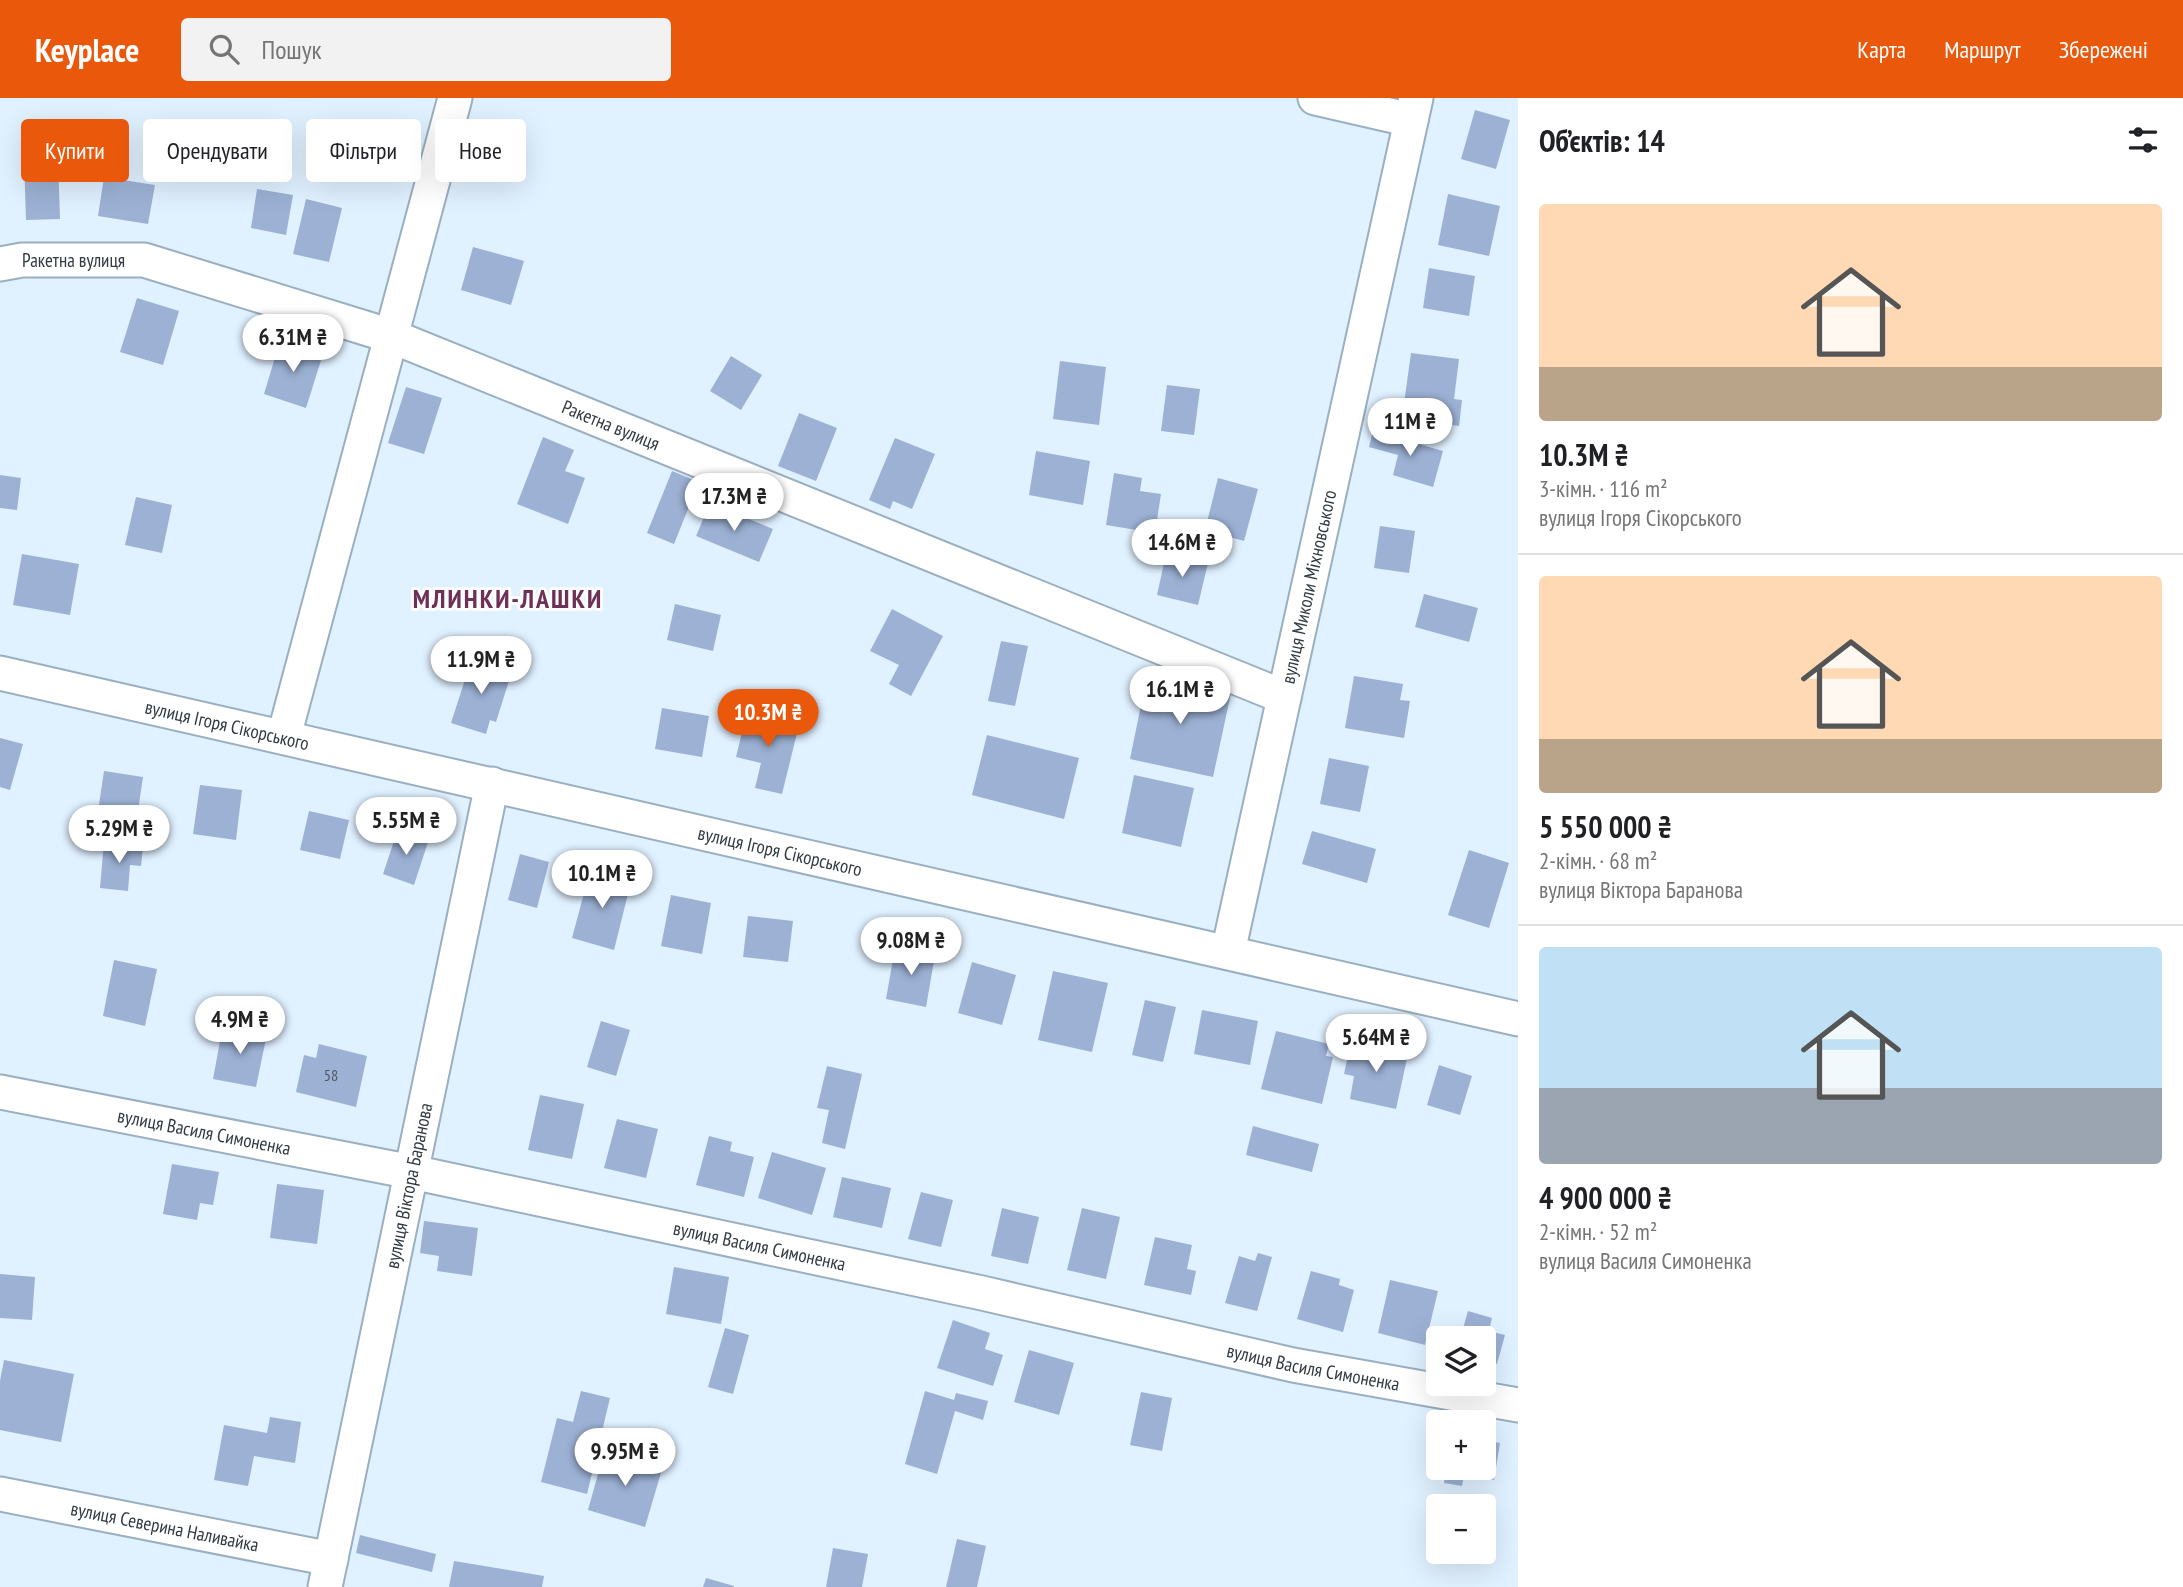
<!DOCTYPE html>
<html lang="uk">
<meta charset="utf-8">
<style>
body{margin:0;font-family:"PT Sans Narrow",sans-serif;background:#f2f2f2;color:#202124;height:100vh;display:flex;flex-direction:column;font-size:26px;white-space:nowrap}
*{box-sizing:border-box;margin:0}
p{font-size:23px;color:#757577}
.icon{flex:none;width:38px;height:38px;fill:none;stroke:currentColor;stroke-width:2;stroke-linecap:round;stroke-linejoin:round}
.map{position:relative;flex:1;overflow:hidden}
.sheet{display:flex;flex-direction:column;background:#fff;width:665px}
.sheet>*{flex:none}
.banner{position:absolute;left:21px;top:21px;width:665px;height:63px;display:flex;gap:14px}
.buttons{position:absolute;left:1426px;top:1228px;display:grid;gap:14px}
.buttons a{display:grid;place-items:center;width:70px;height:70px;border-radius:7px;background:#fff;box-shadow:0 7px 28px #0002;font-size:35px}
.price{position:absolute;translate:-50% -60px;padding:0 16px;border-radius:24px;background:#fff;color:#222;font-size:23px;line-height:46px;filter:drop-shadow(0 2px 4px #0008)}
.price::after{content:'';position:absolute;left:50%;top:42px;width:21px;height:16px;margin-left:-10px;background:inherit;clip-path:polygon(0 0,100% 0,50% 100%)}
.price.selected{background:#ea580c;color:#fff}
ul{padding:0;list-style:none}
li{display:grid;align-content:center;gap:14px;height:371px;padding:0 21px}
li+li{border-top:2px solid #e0e0e0}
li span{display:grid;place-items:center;height:217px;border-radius:7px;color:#555}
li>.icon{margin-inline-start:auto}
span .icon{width:126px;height:126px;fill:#fffc;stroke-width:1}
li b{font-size:30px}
h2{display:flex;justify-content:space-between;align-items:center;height:84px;padding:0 21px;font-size:30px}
.chip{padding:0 24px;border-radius:7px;background:#fff;box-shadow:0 7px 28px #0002;font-size:24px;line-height:63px}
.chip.selected{background:#ea580c;color:#fff}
header{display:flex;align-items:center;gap:42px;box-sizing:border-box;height:98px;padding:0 35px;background:#ea580c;color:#fff}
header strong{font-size:33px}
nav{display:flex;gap:38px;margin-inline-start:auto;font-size:24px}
.search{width:490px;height:63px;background:#f2f2f2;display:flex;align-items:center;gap:18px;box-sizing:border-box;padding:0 24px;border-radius:7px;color:#757577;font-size:26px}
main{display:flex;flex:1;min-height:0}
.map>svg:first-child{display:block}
</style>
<header>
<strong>Keyplace</strong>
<div class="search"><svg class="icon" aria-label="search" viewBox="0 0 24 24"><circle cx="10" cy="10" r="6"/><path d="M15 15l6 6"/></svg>Пошук</div>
<nav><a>Карта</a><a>Маршрут</a><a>Збережені</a></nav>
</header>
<main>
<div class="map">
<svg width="1518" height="1489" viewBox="0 0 1518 1489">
<rect width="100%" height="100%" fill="#e0f1ff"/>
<g fill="#9cb1d4">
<polygon points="1475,12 1510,22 1496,71 1461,61"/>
<polygon points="58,60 60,121 26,122 24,62"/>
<polygon points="104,79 155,87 148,126 98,118"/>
<polygon points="257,91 293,97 286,137 251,130"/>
<polygon points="1448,96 1500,108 1489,158 1438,147"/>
<polygon points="306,101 342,110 329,164 293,156"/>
<polygon points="473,149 524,163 511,207 461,192"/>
<polygon points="1429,170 1475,178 1469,218 1423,210"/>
<polygon points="137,200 179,213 163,267 120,254"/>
<polygon points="280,243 323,256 306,310 264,296"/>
<polygon points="1411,255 1459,261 1454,301 1462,302 1459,328 1402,320"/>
<polygon points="731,258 762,277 741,312 710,293"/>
<polygon points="1060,263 1106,269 1099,327 1053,321"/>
<polygon points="1167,287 1200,291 1194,337 1161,333"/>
<polygon points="406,289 442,300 424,356 388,345"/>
<polygon points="799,315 837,330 816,383 778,368"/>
<polygon points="1373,333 1443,353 1433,389 1393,377 1398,357 1369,349"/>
<polygon points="543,339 574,352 565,373 585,380 568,426 517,406"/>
<polygon points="895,340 935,356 912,411 893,403 890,411 869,402"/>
<polygon points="1036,353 1090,363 1083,407 1029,397"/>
<polygon points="672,373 699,384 674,446 647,435"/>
<polygon points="1114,375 1142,380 1140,393 1161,396 1155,435 1106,427"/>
<polygon points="0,377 21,380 17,412 0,410"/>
<polygon points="1218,380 1258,391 1244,443 1205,432"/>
<polygon points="136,399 172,407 162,455 125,447"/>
<polygon points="710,405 773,431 759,464 696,438"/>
<polygon points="1380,428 1415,433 1409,475 1374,470"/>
<polygon points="22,456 79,466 70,517 13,507"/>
<polygon points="1166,456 1208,465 1198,507 1157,497"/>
<polygon points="1424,496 1478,510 1469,544 1415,529"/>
<polygon points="675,506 721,517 713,553 667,542"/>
<polygon points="892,511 943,538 911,598 889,586 899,567 870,553"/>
<polygon points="1001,543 1028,548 1015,608 988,603"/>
<polygon points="472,560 512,573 496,624 490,622 486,636 451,625"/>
<polygon points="1147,578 1231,595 1213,679 1130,661"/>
<polygon points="1354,578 1403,586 1400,602 1410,603 1404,640 1345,630"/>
<polygon points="662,610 709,618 702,659 655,651"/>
<polygon points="747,614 799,627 782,696 755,690 761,665 736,659"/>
<polygon points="987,637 1079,660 1064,721 972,697"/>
<polygon points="0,640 23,646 10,692 0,689"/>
<polygon points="1329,660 1369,668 1360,714 1320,706"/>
<polygon points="104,673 143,679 136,726 97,720"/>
<polygon points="1134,677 1194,690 1181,749 1122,735"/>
<polygon points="200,687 242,692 236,742 193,736"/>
<polygon points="309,713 349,722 340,761 300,752"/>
<polygon points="398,731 429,741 414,787 383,776"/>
<polygon points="1312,733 1376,751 1367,785 1302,766"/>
<polygon points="104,744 143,748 141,768 130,767 128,793 100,790"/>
<polygon points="1469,752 1509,765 1489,830 1448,817"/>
<polygon points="520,756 549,764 537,810 508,802"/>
<polygon points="590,773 631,784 614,852 572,840"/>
<polygon points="671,797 711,805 702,856 661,848"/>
<polygon points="748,818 793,823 788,864 743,859"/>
<polygon points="895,850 935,857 926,909 886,901"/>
<polygon points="114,862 157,871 145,928 103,918"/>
<polygon points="972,864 1016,877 1002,927 958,915"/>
<polygon points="1053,873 1108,885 1092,954 1038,942"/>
<polygon points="1145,902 1176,909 1163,964 1132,957"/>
<polygon points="1202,912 1258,923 1250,967 1194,956"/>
<polygon points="601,923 630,932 616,978 587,969"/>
<polygon points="223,927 267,936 256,989 213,981"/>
<polygon points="1276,933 1329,946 1326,958 1333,959 1322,1006 1261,991"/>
<polygon points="1351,944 1408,956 1396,1011 1350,1001 1354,978 1344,976"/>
<polygon points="319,946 367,958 356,1009 296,994 304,957 316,960"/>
<polygon points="1439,967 1472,978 1460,1017 1427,1007"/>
<polygon points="827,968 862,976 845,1051 822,1045 829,1012 817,1010"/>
<polygon points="540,997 584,1006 572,1061 528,1052"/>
<polygon points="617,1021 658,1031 646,1080 604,1070"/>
<polygon points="1253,1028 1319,1046 1312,1074 1246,1057"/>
<polygon points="709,1038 732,1044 730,1053 754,1059 744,1099 696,1087"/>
<polygon points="772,1054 826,1070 812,1117 758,1100"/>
<polygon points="172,1066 219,1074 213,1107 200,1105 197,1122 163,1116"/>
<polygon points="842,1079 891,1090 882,1130 833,1119"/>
<polygon points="277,1086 324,1092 317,1146 270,1140"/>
<polygon points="921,1094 953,1102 941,1149 908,1141"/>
<polygon points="1002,1110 1039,1119 1028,1166 991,1158"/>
<polygon points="1082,1110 1120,1119 1106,1181 1067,1172"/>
<polygon points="424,1123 478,1130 472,1178 437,1173 439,1158 420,1155"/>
<polygon points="1155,1139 1192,1147 1187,1171 1196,1173 1191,1197 1144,1187"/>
<polygon points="1258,1155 1272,1159 1257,1213 1225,1205 1239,1158 1255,1163"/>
<polygon points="674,1169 729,1179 721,1226 666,1216"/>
<polygon points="1311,1173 1340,1181 1339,1187 1354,1192 1343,1234 1297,1221"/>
<polygon points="0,1176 35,1179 32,1222 0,1220"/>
<polygon points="1390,1182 1438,1193 1425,1247 1378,1235"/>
<polygon points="1468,1213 1492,1220 1489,1233 1505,1237 1497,1266 1484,1263 1484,1241 1460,1241"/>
<polygon points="953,1222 990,1235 985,1251 1003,1257 993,1288 937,1270"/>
<polygon points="725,1230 749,1237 733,1296 708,1289"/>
<polygon points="1029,1252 1074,1265 1059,1317 1014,1304"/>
<polygon points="4,1262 74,1276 61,1344 0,1332 0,1283"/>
<polygon points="581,1293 610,1300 587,1396 541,1384 557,1320 573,1324"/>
<polygon points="925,1293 954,1302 956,1295 988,1303 983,1322 955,1313 937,1376 905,1366"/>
<polygon points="1141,1294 1172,1300 1162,1353 1130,1347"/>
<polygon points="270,1319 301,1324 295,1365 254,1358 248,1388 214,1382 224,1327 267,1335"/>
<polygon points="1484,1342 1500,1345 1494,1382 1464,1377 1462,1388 1444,1385 1446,1370 1484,1370"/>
<polygon points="605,1351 663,1368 645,1429 588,1412"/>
<polygon points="360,1437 436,1456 432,1474 356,1455"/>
<polygon points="957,1441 986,1448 977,1489 946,1489"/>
<polygon points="833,1450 868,1456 862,1489 826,1489"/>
<polygon points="454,1463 544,1478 542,1489 449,1489"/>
<polygon points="706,1480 734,1488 734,1489 703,1489"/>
</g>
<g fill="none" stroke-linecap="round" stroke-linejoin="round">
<defs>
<g id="minor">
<polyline points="1315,0 1411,22"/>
<path id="s1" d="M0 166 22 162H144L391 238 1284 599"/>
<path id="s2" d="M0 575 1518 921"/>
<polyline points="284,638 455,0"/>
<path id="s3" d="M1228 854 1416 0"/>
<path id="s4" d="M0 994 412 1074 982 1195 1293 1267 1518 1307"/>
<path id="s5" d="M0 1396 331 1461"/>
<path id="s6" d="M325 1489 492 686"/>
</g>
</defs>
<use href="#minor" stroke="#9aafbf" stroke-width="37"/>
<use href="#minor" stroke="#fff" stroke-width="33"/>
</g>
<g text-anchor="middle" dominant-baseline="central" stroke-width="6" stroke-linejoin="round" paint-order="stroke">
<g font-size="16" fill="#4c5865">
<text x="331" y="977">58</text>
</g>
<g font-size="19" fill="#313a40" stroke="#fcfcfc">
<text stroke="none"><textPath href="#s1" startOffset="74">Ракетна вулиця</textPath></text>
<text stroke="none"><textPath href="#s1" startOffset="640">Ракетна вулиця</textPath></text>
<text stroke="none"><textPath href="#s3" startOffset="374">вулиця Миколи Міхновського</textPath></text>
<text stroke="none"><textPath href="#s2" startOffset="233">вулиця Ігоря Сікорського</textPath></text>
<text stroke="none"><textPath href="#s2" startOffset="800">вулиця Ігоря Сікорського</textPath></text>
<text stroke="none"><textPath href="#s4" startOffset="208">вулиця Василя Симоненка</textPath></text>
<text stroke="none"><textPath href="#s6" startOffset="410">вулиця Віктора Баранова</textPath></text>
<text stroke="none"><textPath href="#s4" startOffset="775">вулиця Василя Симоненка</textPath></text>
<text stroke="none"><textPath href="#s4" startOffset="1342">вулиця Василя Симоненка</textPath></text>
<text stroke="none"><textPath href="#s5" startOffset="168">вулиця Северина Наливайка</textPath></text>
</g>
<g font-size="26" font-weight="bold" letter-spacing="2" fill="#6d3057" stroke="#fcfcfc">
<text x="508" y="500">МЛИНКИ-ЛАШКИ</text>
</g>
</g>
</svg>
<div class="buttons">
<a><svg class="icon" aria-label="layers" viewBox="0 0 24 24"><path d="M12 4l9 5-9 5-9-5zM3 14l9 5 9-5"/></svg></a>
<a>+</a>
<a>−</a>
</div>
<b class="price" style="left:293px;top:276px">6.31M ₴</b>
<b class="price" style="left:1410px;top:360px">11M ₴</b>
<b class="price" style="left:734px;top:435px">17.3M ₴</b>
<b class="price" style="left:1182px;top:481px">14.6M ₴</b>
<b class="price" style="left:481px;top:598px">11.9M ₴</b>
<b class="price" style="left:1180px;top:628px">16.1M ₴</b>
<b class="price selected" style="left:768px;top:651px">10.3M ₴</b>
<b class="price" style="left:406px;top:759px">5.55M ₴</b>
<b class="price" style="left:119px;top:767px">5.29M ₴</b>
<b class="price" style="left:602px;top:812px">10.1M ₴</b>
<b class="price" style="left:911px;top:879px">9.08M ₴</b>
<b class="price" style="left:240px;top:958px">4.9M ₴</b>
<b class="price" style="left:1376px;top:976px">5.64M ₴</b>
<b class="price" style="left:625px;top:1390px">9.95M ₴</b>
<div class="banner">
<a class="chip selected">Купити</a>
<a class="chip">Орендувати</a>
<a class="chip">Фільтри</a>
<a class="chip">Нове</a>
</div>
</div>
<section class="sheet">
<h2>Об’єктів: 14<svg class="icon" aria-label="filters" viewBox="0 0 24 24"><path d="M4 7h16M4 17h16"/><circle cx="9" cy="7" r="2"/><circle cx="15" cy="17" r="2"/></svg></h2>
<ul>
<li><span style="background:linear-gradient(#ffd9b3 75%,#b9a48a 0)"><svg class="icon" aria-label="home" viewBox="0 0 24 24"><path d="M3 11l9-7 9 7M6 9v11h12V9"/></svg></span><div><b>10.3M ₴</b><p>3-кімн. · 116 m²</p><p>вулиця Ігоря Сікорського</p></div></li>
<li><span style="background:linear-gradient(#ffd9b3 75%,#b9a48a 0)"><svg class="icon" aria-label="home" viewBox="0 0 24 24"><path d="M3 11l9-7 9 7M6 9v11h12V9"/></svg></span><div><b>5 550 000 ₴</b><p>2-кімн. · 68 m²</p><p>вулиця Віктора Баранова</p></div></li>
<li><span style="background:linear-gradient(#bfe0f5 65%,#9aa5b1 0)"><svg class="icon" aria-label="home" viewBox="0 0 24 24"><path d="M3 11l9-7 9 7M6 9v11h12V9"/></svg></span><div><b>4 900 000 ₴</b><p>2-кімн. · 52 m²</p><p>вулиця Василя Симоненка</p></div></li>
</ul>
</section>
</main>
